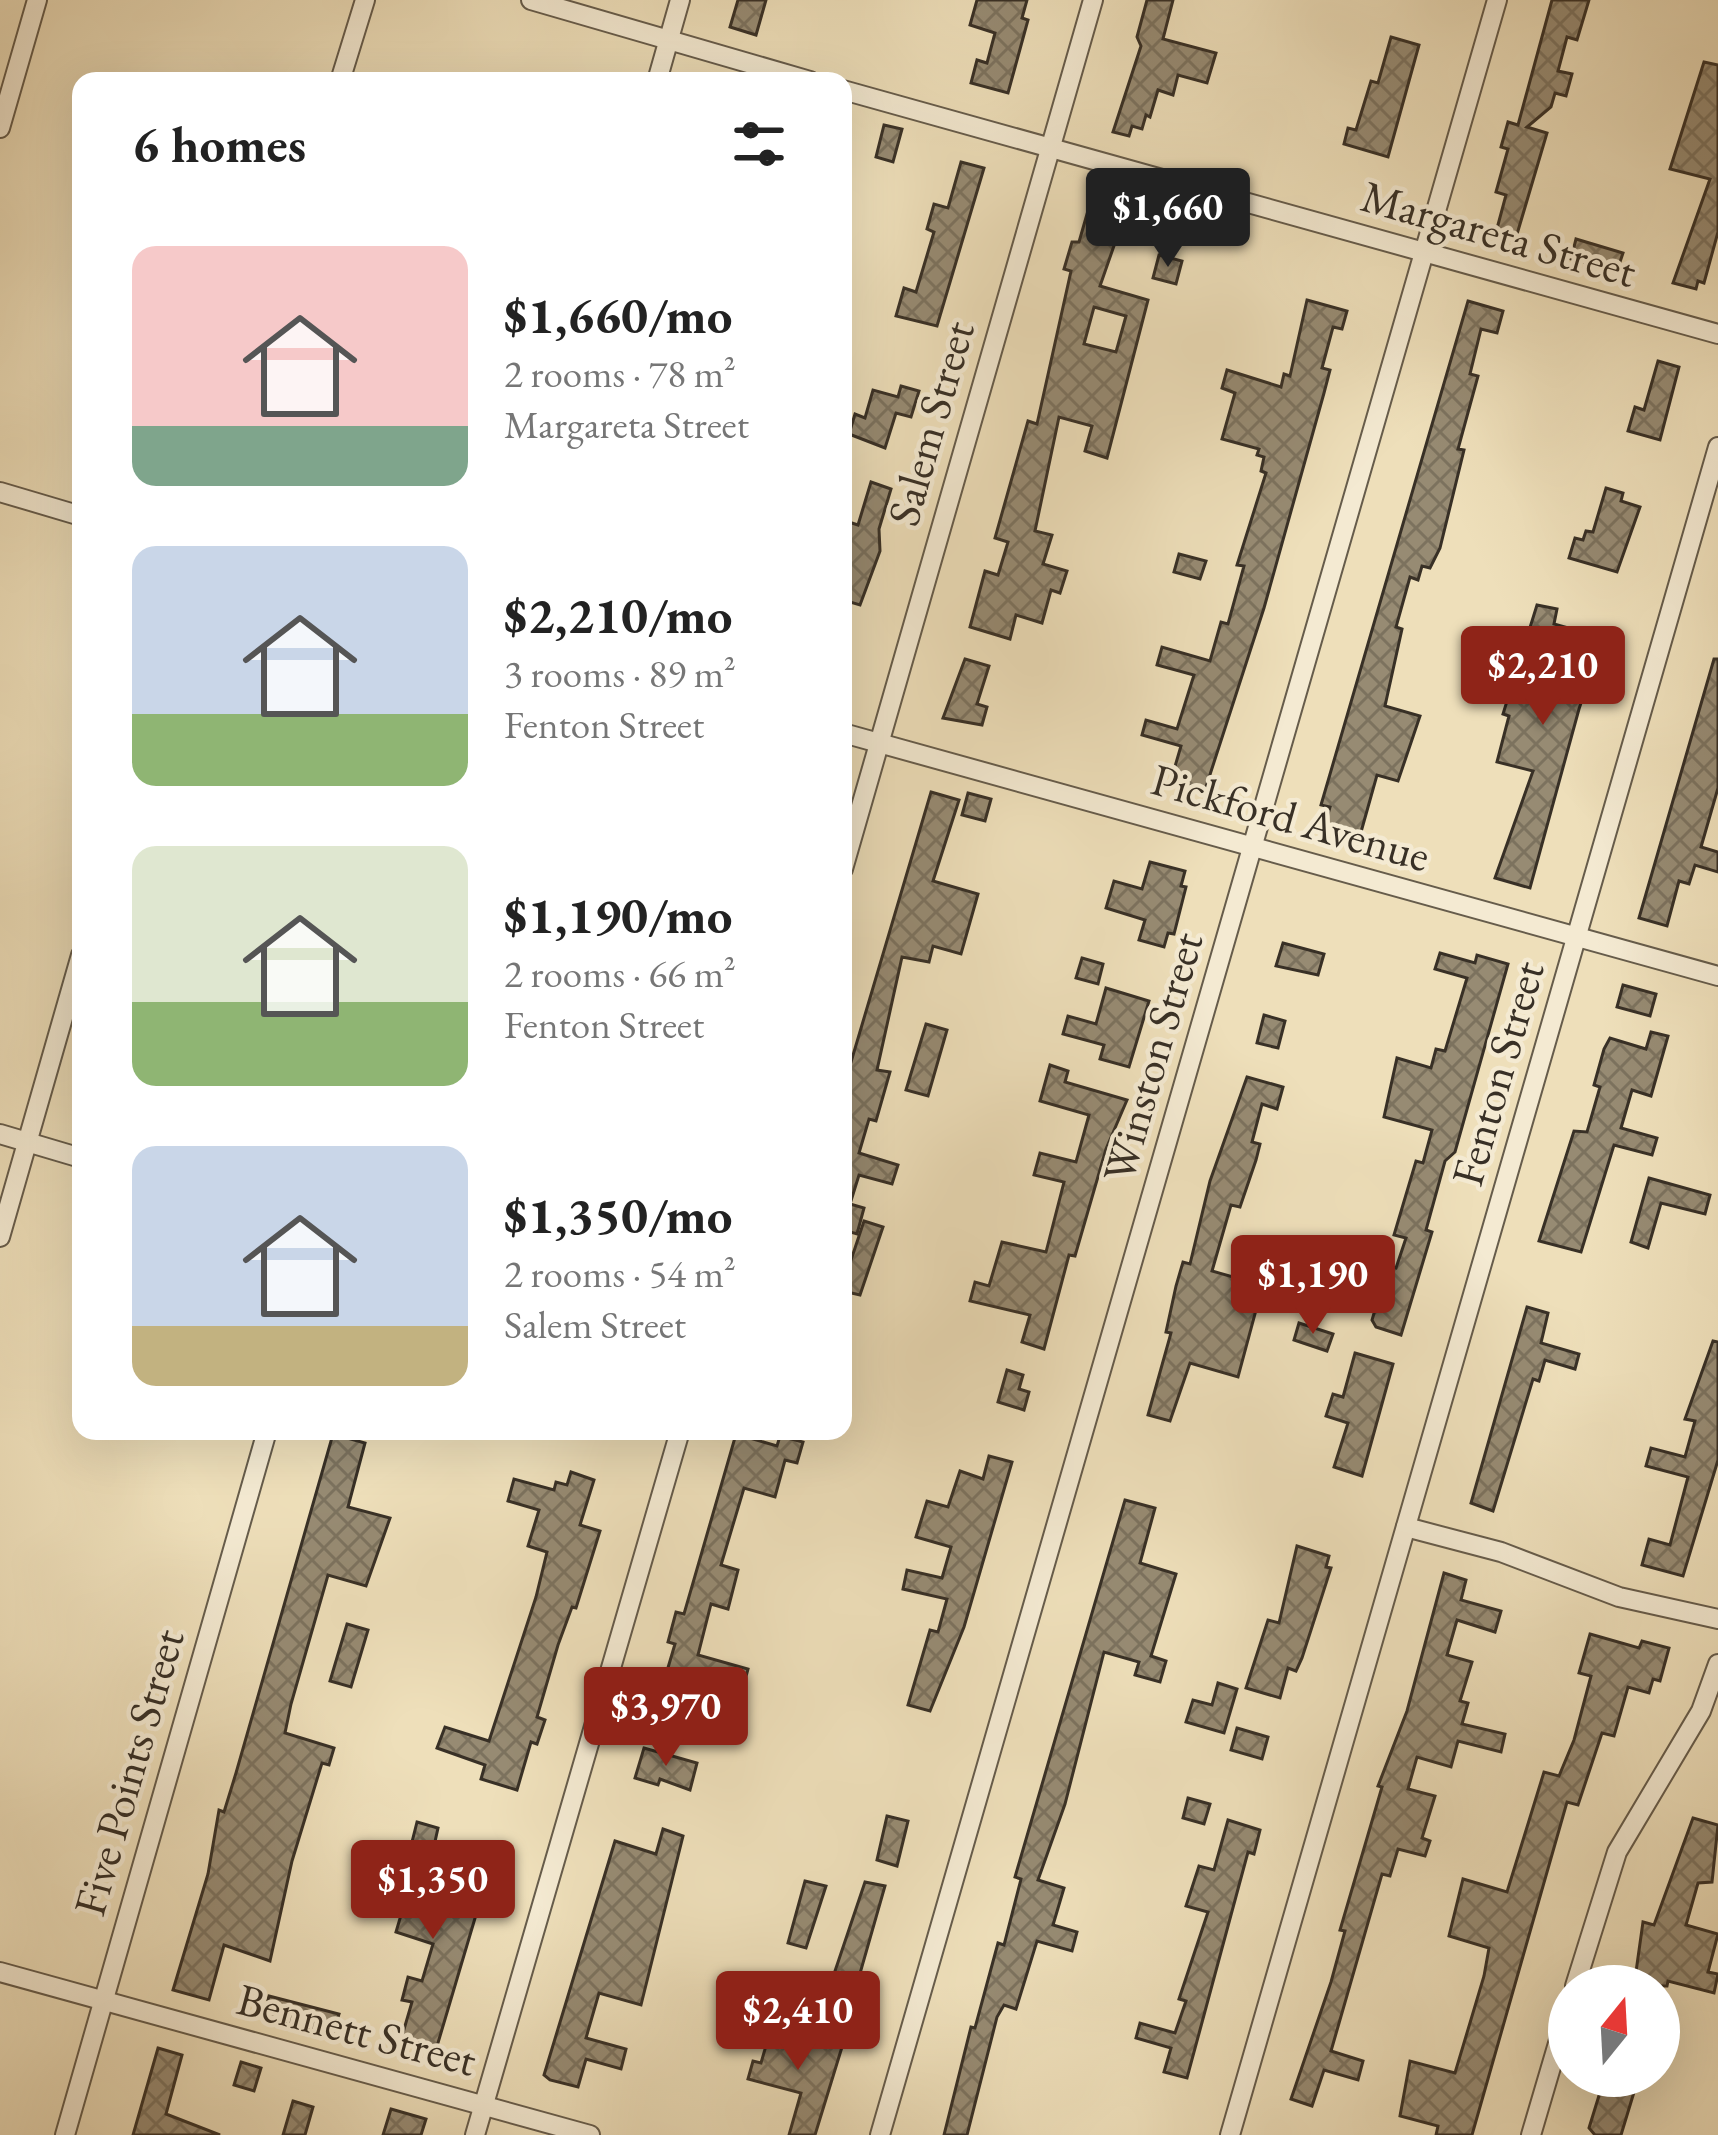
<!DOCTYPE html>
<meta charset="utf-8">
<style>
body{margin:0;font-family:"EB Garamond",serif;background:#f2f2f2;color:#222;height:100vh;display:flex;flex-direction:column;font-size:45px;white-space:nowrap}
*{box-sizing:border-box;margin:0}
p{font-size:39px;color:#767676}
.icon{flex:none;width:66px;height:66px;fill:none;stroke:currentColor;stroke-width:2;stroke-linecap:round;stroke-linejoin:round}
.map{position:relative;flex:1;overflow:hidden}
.details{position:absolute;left:72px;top:72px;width:780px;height:1368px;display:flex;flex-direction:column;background:#fff;border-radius:24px;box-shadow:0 12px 48px #0002}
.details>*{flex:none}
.needle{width:78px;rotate:18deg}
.tools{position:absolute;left:1548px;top:1965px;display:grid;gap:24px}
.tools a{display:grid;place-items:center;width:132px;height:132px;border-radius:50%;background:#fff;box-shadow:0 12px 48px #0002;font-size:60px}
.price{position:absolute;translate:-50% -102px;padding:0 27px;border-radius:12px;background:#8f2418;color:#fff;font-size:39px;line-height:78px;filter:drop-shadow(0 3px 6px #0008)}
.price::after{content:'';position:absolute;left:50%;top:72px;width:36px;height:27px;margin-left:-18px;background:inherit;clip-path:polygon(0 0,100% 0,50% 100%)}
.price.selected{background:#222;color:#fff}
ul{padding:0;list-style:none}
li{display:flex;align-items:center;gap:36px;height:300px;padding:0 60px}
li span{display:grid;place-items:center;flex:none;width:336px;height:240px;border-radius:24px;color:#555}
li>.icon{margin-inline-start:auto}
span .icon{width:144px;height:144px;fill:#fffc;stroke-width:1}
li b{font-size:51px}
h2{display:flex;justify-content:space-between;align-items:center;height:144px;padding:0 60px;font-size:51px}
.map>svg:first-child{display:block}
</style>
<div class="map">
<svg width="1718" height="2135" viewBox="0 0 1718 2135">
<defs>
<pattern id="building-cross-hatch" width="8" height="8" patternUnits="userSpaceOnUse" patternTransform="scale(3)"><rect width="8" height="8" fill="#978b73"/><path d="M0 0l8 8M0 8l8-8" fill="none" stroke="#7c725e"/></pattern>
</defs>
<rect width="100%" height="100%" fill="#eedfba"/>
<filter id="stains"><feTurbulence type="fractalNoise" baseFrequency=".00167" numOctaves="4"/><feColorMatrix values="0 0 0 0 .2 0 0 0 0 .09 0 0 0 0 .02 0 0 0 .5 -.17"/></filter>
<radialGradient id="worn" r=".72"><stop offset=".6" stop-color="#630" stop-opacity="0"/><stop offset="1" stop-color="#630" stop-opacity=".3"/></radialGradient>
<g fill="url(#building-cross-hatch)" stroke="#383026" stroke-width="3" fill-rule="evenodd">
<polygon points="738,0 766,0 756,35 730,27"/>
<polygon points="977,0 1027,0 1022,18 1028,20 1008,93 971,83 977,60 987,63 995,33 970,25"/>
<polygon points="1147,0 1173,0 1163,39 1216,53 1207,83 1178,75 1173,95 1158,90 1150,117 1146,115 1142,129 1132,126 1129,136 1113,132 1141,46 1137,37"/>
<polygon points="1552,0 1589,0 1577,40 1567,37 1558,71 1572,74 1566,96 1555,93 1551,107 1527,127 1547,133 1515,241 1495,236 1506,195 1496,192 1508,149 1501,147 1508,122 1518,125"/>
<polygon points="1391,37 1419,45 1388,157 1344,144 1348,128 1356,130 1371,81 1378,83"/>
<polygon points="1704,62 1718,65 1718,232 1704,283 1698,281 1696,289 1673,283 1710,179 1670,169"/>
<polygon points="884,125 902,129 893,162 876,157"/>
<polygon points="961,162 984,168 937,326 896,316 904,288 916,292 934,232 927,229 934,204 948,208"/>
<path d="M1089 207 1124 217 1100 286 1148 300 1107 458 1085 451 1092 426 1059 417 1035 531 1052 535 1043 564 1067 571 1060 593 1051 590 1042 623 1016 615 1010 639 970 627 985 571 998 575 1008 542 995 538 1028 421 1037 424 1071 271 1064 269 1072 242H1079ZM1094 307 1126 316 1116 352 1084 344Z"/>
<polygon points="1576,239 1623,253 1617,271 1571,259"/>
<polygon points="1159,255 1182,261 1176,284 1153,278"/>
<polygon points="1307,300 1347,311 1342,329 1333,327 1322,368 1330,370 1324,393 1264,608 1205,790 1171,780 1181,746 1142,735 1146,720 1177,729 1194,675 1157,665 1162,647 1210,661 1221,622 1228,624 1244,566 1237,565 1266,473 1261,471 1264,457 1257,455 1259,449 1222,439 1235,393 1222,388 1227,370 1281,387 1284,374 1290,376"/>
<polygon points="1468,301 1503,311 1497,333 1481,329 1470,374 1478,376 1458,449 1464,450 1440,548 1430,568 1422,566 1418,580 1410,577 1396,627 1402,629 1385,706 1420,716 1398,781 1377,775 1361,832 1351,833 1325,825 1330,807 1321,805"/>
<polygon points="1658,361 1679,367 1660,440 1628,431 1635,407 1644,410"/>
<polygon points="901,386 919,391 911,417 896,413 885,448 849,434 855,414 865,418 873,390 898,397"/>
<polygon points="871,482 891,489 879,529 880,551 860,605 843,600 843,520 858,525"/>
<polygon points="1606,488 1623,493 1621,501 1640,507 1617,572 1569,558 1575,538 1583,540 1586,531 1593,532"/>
<polygon points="1179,554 1206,561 1200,579 1174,572"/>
<polygon points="1537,605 1557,609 1554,624 1611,640 1603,666 1594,664 1579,709 1530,888 1495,878 1533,771 1497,762 1509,716 1503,714"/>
<polygon points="965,659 989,666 977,704 987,707 982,725 943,718"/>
<polygon points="1714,659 1718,659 1718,788 1701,847 1718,852 1718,872 1695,865 1689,884 1679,881 1667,926 1639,918"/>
<polygon points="931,792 959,800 933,881 978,894 961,954 933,946 929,962 902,957 877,1070 890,1072 876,1121 869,1119 859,1153 898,1165 892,1184 859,1175 850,1204 864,1208 857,1234 843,1230 848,1096 843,1089"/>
<polygon points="968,793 991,799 985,821 962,815"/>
<polygon points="1150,862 1185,871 1181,886 1186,887 1174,934 1168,933 1164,947 1139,940 1145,920 1106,908 1114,881 1142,889"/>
<polygon points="1283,943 1324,954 1318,975 1276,966"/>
<polygon points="1440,953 1475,963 1477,955 1508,964 1455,1152 1445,1161 1426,1230 1432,1232 1401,1335 1376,1327 1372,1320 1388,1266 1396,1268 1406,1238 1394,1235 1416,1161 1423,1163 1432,1130 1384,1117 1397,1058 1431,1068 1436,1049 1445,1051 1467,978 1435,969"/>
<polygon points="1082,958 1103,964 1098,984 1076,978"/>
<polygon points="1623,985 1656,994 1650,1016 1617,1007"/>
<polygon points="1106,988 1149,1001 1129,1067 1100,1059 1104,1045 1063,1034 1068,1016 1096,1024"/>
<polygon points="1264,1015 1285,1021 1278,1048 1257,1043"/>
<polygon points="926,1024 947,1030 928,1096 906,1090"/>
<polygon points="1651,1032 1668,1036 1651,1096 1632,1090 1621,1128 1657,1138 1652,1155 1614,1145 1581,1252 1539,1241 1574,1131 1587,1132 1600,1087 1594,1085 1604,1049 1610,1038 1646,1049"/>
<polygon points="1050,1065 1068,1071 1065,1082 1127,1100 1106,1149 1075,1256 1069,1255 1044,1349 1022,1342 1030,1315 970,1301 975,1282 989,1286 1002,1242 1046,1252 1064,1182 1034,1175 1040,1153 1076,1162 1089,1115 1040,1101"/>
<polygon points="1247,1077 1283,1087 1277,1109 1262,1104 1252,1142 1260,1144 1256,1160 1240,1207 1231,1205 1212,1271 1247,1281 1252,1263 1286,1273 1281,1289 1263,1284 1238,1377 1190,1363 1170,1421 1148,1415 1171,1333 1166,1332 1176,1286 1183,1262 1190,1264 1210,1181"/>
<polygon points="1649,1178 1710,1195 1705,1214 1661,1203 1648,1248 1631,1242"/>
<polygon points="864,1221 883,1227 860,1295 843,1291 843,1284"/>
<polygon points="1527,1307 1548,1313 1541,1343 1579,1354 1575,1369 1545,1360 1539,1381 1533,1379 1493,1511 1471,1503"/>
<polygon points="1299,1323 1333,1334 1327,1351 1294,1340"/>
<polygon points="1713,1341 1718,1342 1718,1460 1683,1576 1642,1565 1649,1539 1670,1545 1688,1477 1646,1466 1651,1448 1685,1457 1695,1421 1685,1419"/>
<polygon points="1355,1353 1393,1364 1362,1476 1334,1467 1348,1423 1326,1416 1333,1394 1343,1397"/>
<polygon points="1007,1370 1023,1375 1019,1389 1029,1392 1024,1410 998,1402"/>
<polygon points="333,1434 365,1443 348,1507 390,1518 366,1586 328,1575 291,1704 285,1733 334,1748 329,1765 322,1763 292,1861 270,1961 224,1945 209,2000 173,1990 208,1874 219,1810 224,1812 236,1773"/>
<polygon points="736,1434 777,1446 780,1436 803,1442 797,1463 785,1460 775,1497 744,1488 721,1565 738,1570 728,1609 711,1604 698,1655 748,1669 743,1688 692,1675 687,1695 662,1688 675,1644 668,1642 676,1612 684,1614"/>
<polygon points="989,1456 1012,1462 964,1627 930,1711 908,1705 930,1630 938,1632 947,1599 903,1589 907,1570 942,1578 951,1547 916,1537 927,1501 948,1507 960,1471 983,1479"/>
<polygon points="571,1472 594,1480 580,1525 600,1531 576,1608 572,1607 558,1645 537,1717 545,1720 537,1744 531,1742 517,1790 481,1779 485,1765 437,1748 445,1727 489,1741 536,1597 547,1552 528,1546 539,1510 508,1501 514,1479 554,1490 556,1482 567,1485"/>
<polygon points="1125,1500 1155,1508 1140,1563 1176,1574 1151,1656 1166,1661 1160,1682 1135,1675 1139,1662 1104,1652 1065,1804 1038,1880 1064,1888 1053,1925 1077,1932 1072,1951 1037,1941 1016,2009 1004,2005 997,2017 967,2135 944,2135 971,2027 975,2028 998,1943 1004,1945 1021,1879 1015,1877"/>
<polygon points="1297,1546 1329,1556 1326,1567 1331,1568 1302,1658 1296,1671 1288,1668 1280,1698 1246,1688 1268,1620 1279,1623"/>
<polygon points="1444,1573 1466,1580 1461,1600 1501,1611 1495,1632 1457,1620 1447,1655 1472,1662 1460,1701 1468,1703 1462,1724 1505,1734 1501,1752 1458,1741 1451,1767 1417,1757 1408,1789 1435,1796 1422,1838 1430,1841 1425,1856 1398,1849 1390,1876 1382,1874 1331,2051 1363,2061 1358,2080 1324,2070 1312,2106 1291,2099 1331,1982 1345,1931 1340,1930 1382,1787 1378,1786 1407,1711"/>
<polygon points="347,1624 368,1630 351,1687 330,1681"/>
<polygon points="1590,1634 1639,1648 1642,1641 1669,1648 1660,1681 1653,1679 1649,1693 1628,1687 1614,1736 1602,1733 1578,1805 1567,1802 1472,2135 1436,2135 1438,2126 1400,2116 1410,2061 1455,2073 1484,1976 1489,1948 1449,1936 1463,1879 1507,1892 1544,1772 1559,1776 1574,1740 1591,1676 1579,1673"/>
<polygon points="1218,1683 1237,1689 1224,1733 1186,1722 1193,1700 1212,1705"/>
<polygon points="1237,1728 1268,1737 1262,1759 1231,1750"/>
<polygon points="644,1748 697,1763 690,1790 660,1779 658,1785 635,1778"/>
<polygon points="1188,1798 1210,1804 1204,1824 1183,1818"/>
<polygon points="887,1816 908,1821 897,1866 877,1860"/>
<polygon points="1693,1818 1718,1825 1712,1882 1698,1883 1686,1925 1718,1934 1708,1972 1718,1974 1714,1993 1668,1981 1667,1986 1634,1986 1643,1922 1654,1925"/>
<polygon points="1228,1820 1260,1830 1254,1854 1248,1852 1187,2078 1164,2072 1171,2048 1136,2038 1140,2023 1175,2033 1186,2001 1179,1999 1208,1912 1186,1906 1199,1866 1214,1870"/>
<polygon points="417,1822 438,1828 426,1882 481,1898 435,2053 400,2043 412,2002 402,2000 408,1977 422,1981 433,1944 396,1932 409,1888 401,1886"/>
<polygon points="663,1829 683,1836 641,2005 599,1993 586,2038 626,2049 621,2069 586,2059 578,2087 550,2080 544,2075 615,1841 656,1854"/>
<polygon points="805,1881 826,1886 806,1948 788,1943"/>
<polygon points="865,1882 885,1886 857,1984 833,1977"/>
<polygon points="269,1996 339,2014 332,2036 264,2016"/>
<polygon points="774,2018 792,2023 789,2034 842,2047 815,2135 789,2135 801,2093 748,2079 753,2061 761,2063"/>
<polygon points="158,2048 182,2055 166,2114 220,2135 133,2135"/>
<polygon points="241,2062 261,2068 254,2091 234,2085"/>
<polygon points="1605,2076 1638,2079 1621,2135 1595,2135 1589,2128"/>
<polygon points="293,2101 313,2107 305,2135 283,2135"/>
<polygon points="391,2109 426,2119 421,2135 383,2135"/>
</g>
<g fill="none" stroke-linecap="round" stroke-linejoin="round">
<defs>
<g id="minor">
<polyline points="531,0 810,81"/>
<polyline points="340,81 365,0"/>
<polyline points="657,81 680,0"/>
<polyline points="843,90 1718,334"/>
<polyline points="0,128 37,0"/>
<polyline points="0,492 81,516"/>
<polyline points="843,733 1718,976"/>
<polyline points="843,869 1093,0"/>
<polyline points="0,1134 81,1158"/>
<polyline points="0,1237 81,955"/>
<polyline points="1406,1527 1501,1552 1619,1597 1718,1619"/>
<polyline points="0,1972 590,2135"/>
<polyline points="1575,1986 1617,1852 1701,1711 1718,1664"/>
<polyline points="65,2135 267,1431"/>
<polyline points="475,2135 680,1431"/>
<polyline points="880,2135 1497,0"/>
<polyline points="1230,2135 1718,447"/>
<polyline points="1531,2135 1569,2006"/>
</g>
</defs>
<use href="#minor" stroke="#665c4b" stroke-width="22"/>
<use href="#minor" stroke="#f4ead2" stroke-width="18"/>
</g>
<g text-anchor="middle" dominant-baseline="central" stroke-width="9" stroke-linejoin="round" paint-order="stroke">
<g font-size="45" fill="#383026" stroke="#f4ead2">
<text transform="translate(1499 233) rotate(16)">Margareta Street</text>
<text transform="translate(930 423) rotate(-74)">Salem Street</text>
<text transform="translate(1291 817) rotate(16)">Pickford Avenue</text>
<text transform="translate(1152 1057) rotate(-74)">Winston Street</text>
<text transform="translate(1497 1073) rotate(-74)">Fenton Street</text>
<text transform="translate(128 1772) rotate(-74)">Five Points Street</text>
<text transform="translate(357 2029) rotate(15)">Bennett Street</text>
</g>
</g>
<rect width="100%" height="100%" filter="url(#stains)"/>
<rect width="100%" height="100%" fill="url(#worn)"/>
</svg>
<div class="tools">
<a><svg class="needle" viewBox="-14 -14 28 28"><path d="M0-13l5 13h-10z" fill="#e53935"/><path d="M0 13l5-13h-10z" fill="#767676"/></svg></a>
</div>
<b class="price selected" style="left:1168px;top:270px">$1,660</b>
<b class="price" style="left:1543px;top:728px">$2,210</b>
<b class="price" style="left:1313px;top:1337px">$1,190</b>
<b class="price" style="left:666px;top:1769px">$3,970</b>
<b class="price" style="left:433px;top:1942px">$1,350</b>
<b class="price" style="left:798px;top:2073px">$2,410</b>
<section class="details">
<h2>6 homes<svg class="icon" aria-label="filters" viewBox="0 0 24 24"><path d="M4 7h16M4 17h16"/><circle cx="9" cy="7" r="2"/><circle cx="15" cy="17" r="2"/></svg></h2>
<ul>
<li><span style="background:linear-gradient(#f6c9c9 75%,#7fa58c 0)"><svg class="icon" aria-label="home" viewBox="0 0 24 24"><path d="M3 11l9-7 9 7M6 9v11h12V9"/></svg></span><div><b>$1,660/mo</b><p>2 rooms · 78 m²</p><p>Margareta Street</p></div></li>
<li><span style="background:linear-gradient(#c9d6e8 70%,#8fb573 0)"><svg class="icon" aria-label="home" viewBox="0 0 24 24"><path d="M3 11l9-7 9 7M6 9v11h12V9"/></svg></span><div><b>$2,210/mo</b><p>3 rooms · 89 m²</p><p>Fenton Street</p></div></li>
<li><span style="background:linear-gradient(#dfe7d0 65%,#8fb573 0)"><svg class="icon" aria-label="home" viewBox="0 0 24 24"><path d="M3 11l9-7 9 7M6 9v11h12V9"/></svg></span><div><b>$1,190/mo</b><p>2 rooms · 66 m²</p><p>Fenton Street</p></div></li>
<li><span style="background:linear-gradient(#c9d6e8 75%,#c2b280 0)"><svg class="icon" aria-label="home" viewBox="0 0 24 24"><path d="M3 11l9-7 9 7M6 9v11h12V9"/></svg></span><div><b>$1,350/mo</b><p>2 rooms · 54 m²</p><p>Salem Street</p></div></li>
</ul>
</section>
</div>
